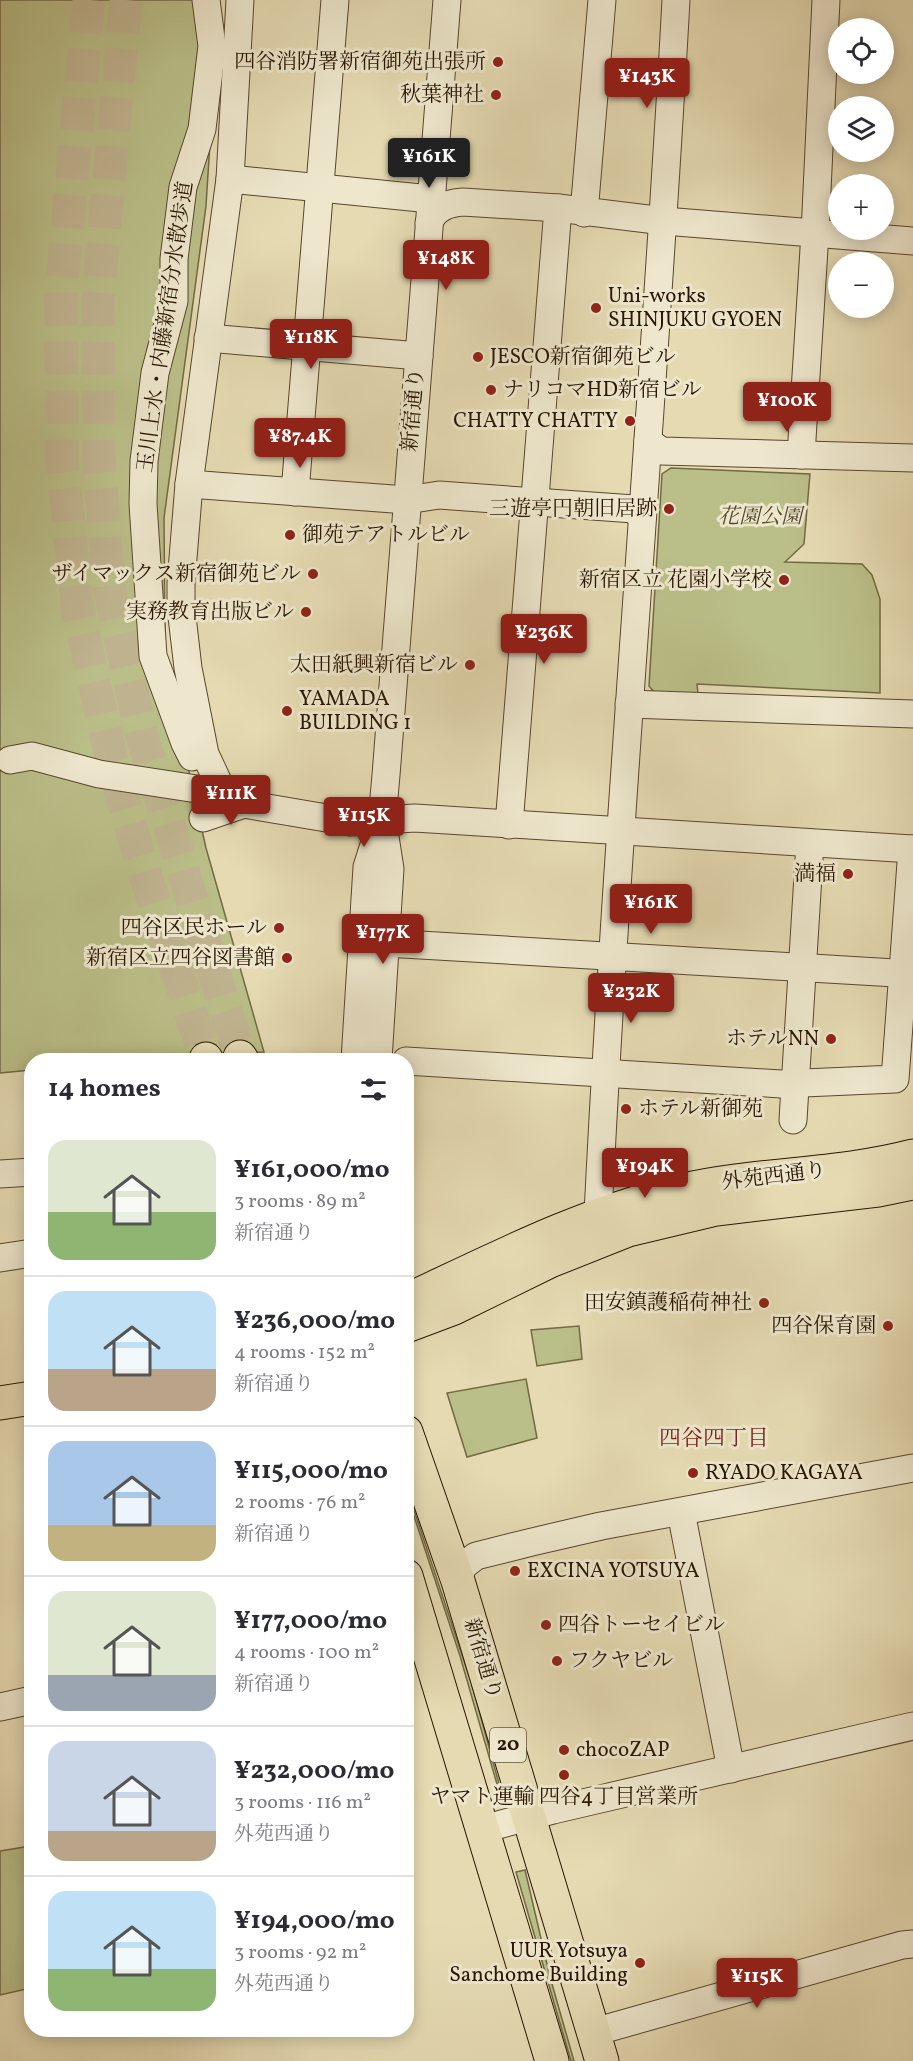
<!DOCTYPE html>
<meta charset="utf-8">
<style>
body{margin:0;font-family:Vollkorn,"Noto Serif JP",serif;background:#f2f2f3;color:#2b2b33;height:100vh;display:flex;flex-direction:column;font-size:22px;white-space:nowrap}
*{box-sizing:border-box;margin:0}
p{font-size:20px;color:#7c7c81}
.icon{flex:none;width:33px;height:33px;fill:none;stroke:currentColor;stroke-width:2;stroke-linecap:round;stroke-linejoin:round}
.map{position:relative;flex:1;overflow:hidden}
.drawer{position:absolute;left:24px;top:1053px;width:390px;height:984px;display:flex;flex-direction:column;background:#fff;border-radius:24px;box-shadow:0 3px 15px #0003}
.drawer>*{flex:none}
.controls{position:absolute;left:828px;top:18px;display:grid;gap:12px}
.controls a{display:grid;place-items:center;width:66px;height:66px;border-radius:50%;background:#fff;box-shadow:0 3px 15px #0003;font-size:30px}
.price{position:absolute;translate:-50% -51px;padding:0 14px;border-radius:6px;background:#8f2418;color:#fff;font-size:20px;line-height:39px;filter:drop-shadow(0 2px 3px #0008)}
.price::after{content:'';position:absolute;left:50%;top:36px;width:18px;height:14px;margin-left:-9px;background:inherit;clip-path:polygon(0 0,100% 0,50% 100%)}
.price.current{background:#222;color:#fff}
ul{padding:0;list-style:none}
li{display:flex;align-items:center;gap:18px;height:150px;padding:0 24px}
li+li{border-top:2px solid #e1e1e2}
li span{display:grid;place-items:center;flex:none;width:168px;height:120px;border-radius:18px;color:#555}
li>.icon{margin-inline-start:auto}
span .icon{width:72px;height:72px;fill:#fffc;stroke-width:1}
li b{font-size:26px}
h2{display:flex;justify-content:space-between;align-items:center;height:72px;padding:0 24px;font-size:26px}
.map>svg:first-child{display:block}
</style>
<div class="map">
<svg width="913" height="2061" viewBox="0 0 913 2061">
<rect width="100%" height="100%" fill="#e5dab2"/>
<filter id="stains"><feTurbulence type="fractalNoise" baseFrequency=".00333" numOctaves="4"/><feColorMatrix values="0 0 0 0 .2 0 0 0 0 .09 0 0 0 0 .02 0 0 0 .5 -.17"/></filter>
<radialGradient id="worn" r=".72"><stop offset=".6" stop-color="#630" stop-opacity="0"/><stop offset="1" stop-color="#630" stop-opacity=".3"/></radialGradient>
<g fill="#babe88" stroke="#726a44" stroke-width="1.5">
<polygon points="0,0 219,0 206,206 164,518 165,644 170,686 206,848 264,1052 228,1054 229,1060 220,1060 218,1055 148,1060 32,1060 31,1070 0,1073"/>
<polygon points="671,468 810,474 804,544 785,562 862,564 872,575 880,599 880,693 697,684 698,694 654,692 649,686 662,474"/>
<polygon points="579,1326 582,1359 537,1366 531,1330"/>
<polygon points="526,1379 537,1438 467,1457 447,1393"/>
<polygon points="406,1486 472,1685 504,1802 503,1805 460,1656 407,1495"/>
<polygon points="31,1846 31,1988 0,1995 0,1851"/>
<polygon points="525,1870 550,1977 574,2061 571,2061 516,1872"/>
</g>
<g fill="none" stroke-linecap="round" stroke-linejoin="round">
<g stroke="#bfb38f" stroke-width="33" stroke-dasharray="33 16" stroke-linecap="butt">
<polyline points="89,0 61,292 62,463 78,611 113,766 145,875 206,1059"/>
<polyline points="126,0 98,296 98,448 109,587 141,733 240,1057"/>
</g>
<defs>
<g id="minor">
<polyline points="240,0 230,179 189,484 181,583 181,608 188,668 205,754 219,784 232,797 244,804 350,822 415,818 913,849"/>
<polyline points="230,179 431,199"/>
<polyline points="584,213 602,0"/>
<path d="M429 223C434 208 448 203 463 202L558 208 664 221 913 241"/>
<polyline points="208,338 419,356"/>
<polyline points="648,441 661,451 913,458"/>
<polyline points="801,455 815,233 826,0"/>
<polyline points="189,484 407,500 439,495 634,509 642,518"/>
<polyline points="295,492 335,0"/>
<polyline points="629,704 913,714"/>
<polyline points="192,757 185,743 153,656 143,504 144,461 155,373 174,301 174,259 183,187 202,129 212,46 206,0"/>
<polyline points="10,760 32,756 99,774 197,789"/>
<polyline points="203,818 244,804"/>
<polyline points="509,825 558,208"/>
<polyline points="386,943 913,974"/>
<polyline points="355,1060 367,867 382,820 386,775 447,0"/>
<polyline points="378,1060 390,869 383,824"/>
<polyline points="406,1061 781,1084 895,1079 912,849"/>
<polyline points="793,1120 810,843"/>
<polyline points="0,1174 32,1172"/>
<path d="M598 1214C618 809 654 405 676 0"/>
<polyline points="0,1258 32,1253"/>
<polyline points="681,1512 731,1769"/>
<polyline points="458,1581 463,1566 476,1556 532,1542 601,1526 913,1468"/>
<polyline points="0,1707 32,1700"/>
<polyline points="483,1829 553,1810 913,1726"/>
<polyline points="594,2032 902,1945 913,1944"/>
</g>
<g id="major">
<path d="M406 1304 414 1297C501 1256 586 1213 679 1191 756 1173 837 1176 913 1156"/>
<polyline points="406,1326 454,1308 550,1261 628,1230 716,1209 878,1190 913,1183"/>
<polyline points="0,1403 32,1398"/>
</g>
<g id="highway">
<polyline points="240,1057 242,1060"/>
<polyline points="206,1059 206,1060"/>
<polyline points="406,1432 458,1581 602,2061"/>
<polyline points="406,1576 552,2061"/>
</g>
</defs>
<use href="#minor" stroke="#58472d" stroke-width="29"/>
<use href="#major" stroke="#291601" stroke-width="35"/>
<use href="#highway" stroke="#291601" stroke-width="35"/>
<use href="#minor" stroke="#eee7cd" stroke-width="27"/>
<use href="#major" stroke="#e5dab2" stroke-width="33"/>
<use href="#highway" stroke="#e5dab2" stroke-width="33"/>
</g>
<g fill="#8f2418" stroke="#eee7cd" stroke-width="2">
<circle cx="498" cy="62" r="6"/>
<circle cx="496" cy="95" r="6"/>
<circle cx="596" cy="308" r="6"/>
<circle cx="478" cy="357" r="6"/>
<circle cx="491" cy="390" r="6"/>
<circle cx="630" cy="421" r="6"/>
<circle cx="669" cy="509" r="6"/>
<circle cx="290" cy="535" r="6"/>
<circle cx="313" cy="574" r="6"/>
<circle cx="784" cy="580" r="6"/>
<circle cx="306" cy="612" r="6"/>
<circle cx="470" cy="665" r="6"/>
<circle cx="287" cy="711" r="6"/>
<circle cx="848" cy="874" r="6"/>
<circle cx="279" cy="928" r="6"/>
<circle cx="287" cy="958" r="6"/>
<circle cx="831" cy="1039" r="6"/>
<circle cx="626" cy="1109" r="6"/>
<circle cx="764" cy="1303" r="6"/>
<circle cx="888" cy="1326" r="6"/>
<circle cx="693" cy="1473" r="6"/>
<circle cx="515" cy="1571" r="6"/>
<circle cx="546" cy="1625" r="6"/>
<circle cx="557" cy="1661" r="6"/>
<circle cx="564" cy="1750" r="6"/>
<circle cx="564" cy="1775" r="6"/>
<circle cx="640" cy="1963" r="6"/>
</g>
<g text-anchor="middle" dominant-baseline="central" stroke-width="6" stroke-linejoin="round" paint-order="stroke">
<rect fill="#eee7cd" stroke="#64553e" stroke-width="1.5" x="490" y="1728" width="36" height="34" rx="4.5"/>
<g font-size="20" font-weight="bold" fill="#291601">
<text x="508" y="1745">20</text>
</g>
<g font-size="21" fill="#291601" stroke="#eee7cd" text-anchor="end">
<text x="486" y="62">四谷消防署新宿御苑出張所</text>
<text x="484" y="95">秋葉神社</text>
<text x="608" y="296" text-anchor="start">Uni-works<tspan x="608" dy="24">SHINJUKU GYOEN</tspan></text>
<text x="490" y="357" text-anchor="start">JESCO新宿御苑ビル</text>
<text x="503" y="390" text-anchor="start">ナリコマHD新宿ビル</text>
<text x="618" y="421">CHATTY CHATTY</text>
<text x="657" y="509">三遊亭円朝旧居跡</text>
<text x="302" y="535" text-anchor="start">御苑テアトルビル</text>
<text x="301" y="574">ザイマックス新宿御苑ビル</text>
<text x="772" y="580">新宿区立 花園小学校</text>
<text x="294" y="612">実務教育出版ビル</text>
<text x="458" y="665">太田紙興新宿ビル</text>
<text x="299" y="699" text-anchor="start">YAMADA<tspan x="299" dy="24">BUILDING 1</tspan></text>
<text x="836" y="874">満福</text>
<text x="267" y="928">四谷区民ホール</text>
<text x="275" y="958">新宿区立四谷図書館</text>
<text x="819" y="1039">ホテルNN</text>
<text x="638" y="1109" text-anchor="start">ホテル新御苑</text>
<text x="752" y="1303">田安鎮護稲荷神社</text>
<text x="876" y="1326">四谷保育園</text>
<text x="705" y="1473" text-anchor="start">RYADO KAGAYA</text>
<text x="527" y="1571" text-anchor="start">EXCINA YOTSUYA</text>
<text x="558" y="1625" text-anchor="start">四谷トーセイビル</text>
<text x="569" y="1661" text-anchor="start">フクヤビル</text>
<text x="576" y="1750" text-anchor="start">chocoZAP</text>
<text x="564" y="1797" text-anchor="middle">ヤマト運輸 四谷4丁目営業所</text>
<text x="628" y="1951">UUR Yotsuya<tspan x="628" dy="24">Sanchome Building</tspan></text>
</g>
<g font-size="21" fill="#291601" stroke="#eee7cd">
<text transform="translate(166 327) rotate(-82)">玉川上水・内藤新宿分水散歩道</text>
<text transform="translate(414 410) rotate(-85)">新宿通り</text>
<text transform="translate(774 1177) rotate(-7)">外苑西通り</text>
<text transform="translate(482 1659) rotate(73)">新宿通り</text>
</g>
<g font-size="21" font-style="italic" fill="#54482a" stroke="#eee7cd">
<text x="760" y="517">花園公園</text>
</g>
<g font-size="22" fill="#7a1f14" stroke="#eee7cd">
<text x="714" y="1439">四谷四丁目</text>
</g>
</g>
<rect width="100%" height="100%" filter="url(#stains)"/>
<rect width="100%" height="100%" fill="url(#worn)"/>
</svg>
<div class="controls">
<a><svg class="icon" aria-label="locate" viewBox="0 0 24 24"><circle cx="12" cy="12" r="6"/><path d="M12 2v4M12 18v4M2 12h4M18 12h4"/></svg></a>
<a><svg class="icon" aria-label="layers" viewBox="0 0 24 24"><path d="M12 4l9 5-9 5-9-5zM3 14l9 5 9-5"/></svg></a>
<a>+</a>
<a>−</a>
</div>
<b class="price" style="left:647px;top:109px">¥143K</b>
<b class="price current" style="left:429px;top:189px">¥161K</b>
<b class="price" style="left:446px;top:291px">¥148K</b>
<b class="price" style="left:311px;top:370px">¥118K</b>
<b class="price" style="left:787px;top:433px">¥100K</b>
<b class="price" style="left:300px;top:469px">¥87.4K</b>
<b class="price" style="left:544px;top:665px">¥236K</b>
<b class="price" style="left:231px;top:826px">¥111K</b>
<b class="price" style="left:364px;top:848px">¥115K</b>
<b class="price" style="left:651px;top:935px">¥161K</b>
<b class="price" style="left:383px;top:965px">¥177K</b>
<b class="price" style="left:631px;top:1024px">¥232K</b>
<b class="price" style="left:645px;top:1199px">¥194K</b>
<b class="price" style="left:757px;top:2009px">¥115K</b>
<section class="drawer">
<h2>14 homes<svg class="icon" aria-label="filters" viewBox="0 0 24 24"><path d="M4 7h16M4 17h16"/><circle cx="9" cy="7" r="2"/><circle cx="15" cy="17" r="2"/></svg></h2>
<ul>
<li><span style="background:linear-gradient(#dfe7d0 60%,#8fb573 0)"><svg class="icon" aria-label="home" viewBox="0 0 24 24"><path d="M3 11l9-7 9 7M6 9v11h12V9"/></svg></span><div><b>¥161,000/mo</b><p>3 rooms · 89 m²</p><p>新宿通り</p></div></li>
<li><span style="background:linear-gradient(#bfe0f5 65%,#b9a48a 0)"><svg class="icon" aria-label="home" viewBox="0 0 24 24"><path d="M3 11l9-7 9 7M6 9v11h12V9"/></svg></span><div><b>¥236,000/mo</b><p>4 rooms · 152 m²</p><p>新宿通り</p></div></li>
<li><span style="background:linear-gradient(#a9c7e8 70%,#c2b280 0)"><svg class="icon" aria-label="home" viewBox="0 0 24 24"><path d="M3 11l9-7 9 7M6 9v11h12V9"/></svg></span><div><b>¥115,000/mo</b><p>2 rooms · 76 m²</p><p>新宿通り</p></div></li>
<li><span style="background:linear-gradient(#dfe7d0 70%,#9aa5b1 0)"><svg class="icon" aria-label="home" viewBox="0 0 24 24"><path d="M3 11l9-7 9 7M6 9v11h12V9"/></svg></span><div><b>¥177,000/mo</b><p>4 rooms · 100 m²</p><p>新宿通り</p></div></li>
<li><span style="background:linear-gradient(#c9d6e8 75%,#b9a48a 0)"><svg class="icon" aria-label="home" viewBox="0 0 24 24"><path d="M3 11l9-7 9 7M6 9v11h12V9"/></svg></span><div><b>¥232,000/mo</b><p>3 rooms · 116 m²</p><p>外苑西通り</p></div></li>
<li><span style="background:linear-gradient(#bfe0f5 65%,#8fb573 0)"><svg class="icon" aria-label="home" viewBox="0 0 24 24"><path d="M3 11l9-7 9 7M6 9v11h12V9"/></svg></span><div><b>¥194,000/mo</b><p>3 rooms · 92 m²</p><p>外苑西通り</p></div></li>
</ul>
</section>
</div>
